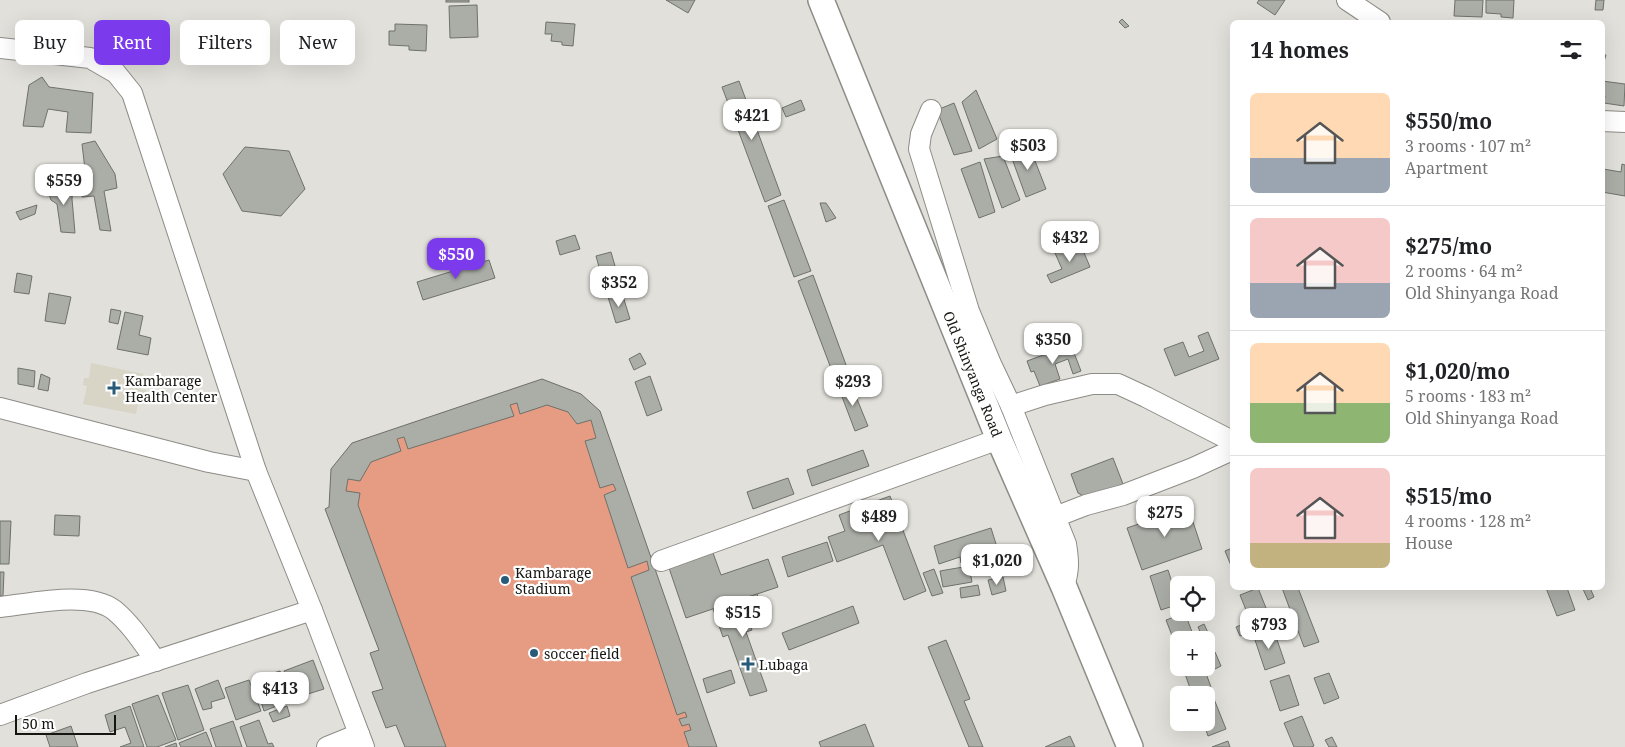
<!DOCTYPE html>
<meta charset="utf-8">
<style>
body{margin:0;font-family:"Noto Serif",serif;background:#f6f6f6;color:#202124;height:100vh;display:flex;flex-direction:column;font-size:19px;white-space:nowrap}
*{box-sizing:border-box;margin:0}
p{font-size:16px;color:#757577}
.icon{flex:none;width:28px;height:28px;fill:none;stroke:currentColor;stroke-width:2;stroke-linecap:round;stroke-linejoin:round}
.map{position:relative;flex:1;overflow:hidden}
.side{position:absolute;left:1230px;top:20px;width:375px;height:570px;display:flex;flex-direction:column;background:#fff;border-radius:8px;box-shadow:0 5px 20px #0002}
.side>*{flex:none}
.top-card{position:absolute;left:15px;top:20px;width:475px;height:45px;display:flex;gap:10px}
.fabs{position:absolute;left:1170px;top:576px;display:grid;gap:10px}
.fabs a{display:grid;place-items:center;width:45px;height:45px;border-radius:8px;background:#fff;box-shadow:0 5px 20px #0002;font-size:25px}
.scale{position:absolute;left:15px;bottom:12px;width:101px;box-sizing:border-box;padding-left:5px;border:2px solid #151512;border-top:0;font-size:14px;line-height:18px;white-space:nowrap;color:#151512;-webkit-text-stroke:4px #fff;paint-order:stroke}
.price{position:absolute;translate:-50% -42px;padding:0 11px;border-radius:10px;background:#fff;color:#222;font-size:16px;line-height:32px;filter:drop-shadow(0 1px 2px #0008)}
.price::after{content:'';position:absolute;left:50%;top:30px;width:15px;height:11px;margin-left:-8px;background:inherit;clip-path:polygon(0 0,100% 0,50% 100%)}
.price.current{background:#7c3aed;color:#fff}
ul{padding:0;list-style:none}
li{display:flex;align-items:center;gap:15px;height:125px;padding:0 20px}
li+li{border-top:1px solid #e0e0e0}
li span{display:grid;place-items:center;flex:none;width:140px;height:100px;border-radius:8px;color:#555}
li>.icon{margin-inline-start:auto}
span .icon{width:60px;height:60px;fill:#fffc;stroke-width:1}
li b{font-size:21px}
h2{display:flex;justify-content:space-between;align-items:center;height:60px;padding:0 20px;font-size:21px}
.tag{padding:0 18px;border-radius:8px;background:#fff;box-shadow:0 5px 20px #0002;font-size:18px;line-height:45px}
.tag.current{background:#7c3aed;color:#fff}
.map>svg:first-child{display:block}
</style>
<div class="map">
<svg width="1625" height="747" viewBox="0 0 1625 747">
<rect width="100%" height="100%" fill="#e1e0da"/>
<polygon fill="#d8d5c7" points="91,363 144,374 141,389 146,390 145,399 139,398 136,414 83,404 87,386 83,385 84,378 89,378"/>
<polygon fill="#e59c83" points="542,379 581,394 600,411 717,747 405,747 396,725 386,728 372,692 383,689 370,653 379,650 325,509 329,507 331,469 352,443"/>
<g fill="#abada7" stroke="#6f716b">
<rect x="446" y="0" width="23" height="2"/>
<polygon points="666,0 695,0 688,13"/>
<polygon points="1259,0 1285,0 1275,15 1257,3"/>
<polygon points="1455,0 1483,0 1482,17 1454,16"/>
<polygon points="1486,0 1514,0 1513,18 1501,17 1501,14 1486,13"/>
<polygon points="1596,0 1604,0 1603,10 1595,10"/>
<polygon points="477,5 478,37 450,38 449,6"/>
<polygon points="1122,19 1129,26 1125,28 1119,22"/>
<polygon points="546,22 575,24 573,46 562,45 562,42 551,41 552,34 545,34"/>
<polygon points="395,24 427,25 426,51 409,50 409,46 389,45 389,31 395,31"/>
<polygon points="1602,54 1606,55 1602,68"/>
<polygon points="42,77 49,87 93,93 91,133 66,132 68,112 48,109 43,127 23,126 29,85"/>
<polygon points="739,81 781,195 765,202 722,87"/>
<polygon points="1602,81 1625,84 1624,106 1604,103 1605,96 1602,96"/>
<polygon points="976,90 997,139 979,149 962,102"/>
<polygon points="801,100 805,110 786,117 782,108"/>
<polygon points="954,103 972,151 954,155 937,110"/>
<polygon points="95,141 115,174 117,188 104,191 111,231 100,230 94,196 82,197 80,179 86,178 82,144"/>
<polygon points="1028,143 1046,189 1026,197 1010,153"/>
<polygon points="245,147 289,151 305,189 281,216 242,211 223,174"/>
<polygon points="1003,156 1020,200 1002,208 984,159"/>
<polygon points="980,162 995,212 979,218 961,169"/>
<polygon points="1622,164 1625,165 1625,196 1602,192 1603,169 1621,172"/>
<polygon points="73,183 72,199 75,233 61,232 57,204 51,200 47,189"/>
<polygon points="784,200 811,271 794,277 768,206"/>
<polygon points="820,203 826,203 836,218 826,222"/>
<polygon points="37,205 35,214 20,220 16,212"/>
<polygon points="575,235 580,249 560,255 556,241"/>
<polygon points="1080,243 1090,267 1051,283 1047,275 1062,269 1055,253"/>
<polygon points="611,252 617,273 602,278 596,256"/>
<polygon points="489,260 495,278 423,300 417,282"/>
<polygon points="17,273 32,276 29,294 14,292"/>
<polygon points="813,275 849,373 835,379 798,281"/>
<polygon points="49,293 71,297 65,324 45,321"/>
<polygon points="622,293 630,319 616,323 608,297"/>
<polygon points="111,309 121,311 118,324 109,322"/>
<polygon points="125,312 143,316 139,335 151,338 148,355 117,349"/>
<polygon points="1208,332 1219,359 1175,376 1164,349 1183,342 1189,357 1204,351 1198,336"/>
<polygon points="1071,345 1081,371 1073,374 1068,359 1055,364 1060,379 1040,386 1034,371 1031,372 1027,361"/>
<polygon points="640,353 646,364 634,370 629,359"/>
<polygon points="18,368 35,371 34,387 18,384"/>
<polygon points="41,374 50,378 48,391 38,389"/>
<polygon points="650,376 662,410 647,416 635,382"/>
<polygon points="542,379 581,394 600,411 717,747 689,747 684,732 691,730 689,724 682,726 679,719 687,717 685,712 677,715 631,577 649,570 647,561 628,568 604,495 616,490 613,484 600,488 585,441 596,438 591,420 577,424 568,412 547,405 520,414 517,403 510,405 514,416 408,449 404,437 397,439 401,451 371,462 360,481 348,479 346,491 360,493 358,505 446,747 405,747 396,725 386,728 372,692 383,689 370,653 379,650 325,509 329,507 331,469 352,443"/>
<polygon points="850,382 868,426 855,431 838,386"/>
<polygon points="863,450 869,466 812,486 807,470"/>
<polygon points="1113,458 1123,484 1087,498 1078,493 1071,474"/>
<polygon points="788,478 794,494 753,509 747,492"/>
<polygon points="890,496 926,591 904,600 883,545 837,562 828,537 845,531 839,515"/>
<polygon points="1188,507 1202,549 1142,570 1127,528"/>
<polygon points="55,515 80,516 79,536 54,535"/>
<polygon points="0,521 11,521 9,564 0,564"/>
<polygon points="991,528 1001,560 986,565 984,556 961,563 960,557 939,564 934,546"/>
<polygon points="827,542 833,561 788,577 782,557"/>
<polygon points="1232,548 1232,568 1225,551"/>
<polygon points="713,553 721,575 768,559 778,587 686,618 669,568"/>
<polygon points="969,566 972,582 943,587 940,571"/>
<polygon points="934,569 943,593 932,596 923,573"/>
<polygon points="1168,570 1179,604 1161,610 1150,576"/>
<polygon points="0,572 4,572 3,596 0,596"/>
<polygon points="1003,577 1006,591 992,595 988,580"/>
<polygon points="978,585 980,595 961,598 960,588"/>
<polygon points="1258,588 1270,618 1252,625 1240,595"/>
<polygon points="1282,588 1298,588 1319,642 1304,647"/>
<polygon points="1546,588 1567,588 1575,610 1557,616"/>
<polygon points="1586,588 1590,588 1594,597 1588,600 1583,589"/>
<polygon points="757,594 764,615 749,621 752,630 746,632 767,691 750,696 728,635 723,637 713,609"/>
<polygon points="853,606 859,623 789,650 782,633"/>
<polygon points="1185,613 1195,640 1179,640 1178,651 1166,620"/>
<polygon points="1249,622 1252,631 1240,636 1236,627"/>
<polygon points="1204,624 1211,639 1206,641 1204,640 1198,627"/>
<polygon points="1274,631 1285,663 1265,670 1254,637"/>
<polygon points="946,640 970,699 964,701 983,747 969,747 928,647"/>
<polygon points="1215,652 1221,666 1215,669 1209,655"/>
<polygon points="313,660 324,689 295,698 284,671"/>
<polygon points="1183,668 1204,668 1211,687 1192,694"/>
<polygon points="731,670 735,683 707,693 703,679"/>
<polygon points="280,671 292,700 264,711 254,679"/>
<polygon points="1329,673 1339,698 1324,704 1314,678"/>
<polygon points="1289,675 1299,705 1280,711 1270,681"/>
<polygon points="218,680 225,698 211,702 212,708 203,710 195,689"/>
<polygon points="249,680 261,711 236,720 225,688"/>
<polygon points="188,685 204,730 178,740 162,693"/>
<polygon points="158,695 176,740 157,747 147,747 132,704"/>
<polygon points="1214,699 1226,729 1208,736 1203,722 1206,722 1206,702"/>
<polygon points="130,706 144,747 120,747 131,743 125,727 110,732 105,715"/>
<polygon points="287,706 290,716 273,722 269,713"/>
<polygon points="1302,716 1314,746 1311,747 1294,747 1284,723"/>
<polygon points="259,720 268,744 272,743 274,747 247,747 240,727"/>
<polygon points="233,721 242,747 216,747 210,729"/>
<polygon points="865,724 874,747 821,747 819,742"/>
<polygon points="71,726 78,747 50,747 46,735"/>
<polygon points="206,732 212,747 181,747 179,743"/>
<polygon points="1070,736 1075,747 1045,747"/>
<polygon points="1332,737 1337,747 1329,747 1325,740"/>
<polygon points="1228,741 1230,747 1212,747"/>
<polygon points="176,743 177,747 165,747"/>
</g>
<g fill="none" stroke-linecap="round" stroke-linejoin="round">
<defs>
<g id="minor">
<polyline points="1347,0 1380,22"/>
<polyline points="0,48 90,58 116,73 132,93 256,471 312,610 364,747"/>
<path d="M931 110 921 134 919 149 969 311 991 364 1011 406 1066 544C1069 562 1069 570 1064 587"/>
<polyline points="1602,121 1625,122"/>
<polyline points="1011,406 1045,395 1092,384 1118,384 1146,397 1232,441"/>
<polyline points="0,408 209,462 256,471"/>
<polyline points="1055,517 1086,505 1123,495 1193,468 1232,450"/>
<polyline points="661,561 999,439"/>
<path d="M0 607C30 604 88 590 114 610 131 624 143 643 156 661"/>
<polyline points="0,715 87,683 312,610"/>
<polyline points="327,747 359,734"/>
</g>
<polyline id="major" points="821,0 999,439 1064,587 1130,747"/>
</defs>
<use href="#minor" stroke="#8e8c87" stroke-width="22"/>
<use href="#major" stroke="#8e8c87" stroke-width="28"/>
<use href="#minor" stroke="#fff" stroke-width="20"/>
<use href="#major" stroke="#fff" stroke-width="25"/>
</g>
<g fill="#275b78" stroke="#fff" stroke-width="2">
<path d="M111.5 380.5h5v5h5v5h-5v5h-5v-5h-5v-5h5z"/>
<circle cx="505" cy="580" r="5"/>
<circle cx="534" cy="653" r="5"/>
<path d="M745.5 656.5h5v5h5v5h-5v5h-5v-5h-5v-5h5z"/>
</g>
<g text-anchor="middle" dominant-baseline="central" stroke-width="4.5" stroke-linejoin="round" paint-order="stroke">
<g font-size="14" fill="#151512" stroke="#fff">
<text transform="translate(973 374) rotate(68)">Old Shinyanga Road</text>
</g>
<g font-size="14" fill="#151512" stroke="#fff" text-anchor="start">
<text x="125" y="380">Kambarage<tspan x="125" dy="16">Health Center</tspan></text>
<text x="515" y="572">Kambarage<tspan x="515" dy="16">Stadium</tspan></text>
<text x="544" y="653">soccer field</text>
<text x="759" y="664">Lubaga</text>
</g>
</g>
</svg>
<div class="fabs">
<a><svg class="icon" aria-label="locate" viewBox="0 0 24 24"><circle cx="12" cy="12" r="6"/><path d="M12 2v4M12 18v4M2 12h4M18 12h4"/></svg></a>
<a>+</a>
<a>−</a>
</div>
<div class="scale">50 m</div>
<b class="price" style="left:752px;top:141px">$421</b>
<b class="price" style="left:1028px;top:171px">$503</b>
<b class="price" style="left:64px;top:206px">$559</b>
<b class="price" style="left:1070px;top:263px">$432</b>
<b class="price current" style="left:456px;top:280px">$550</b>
<b class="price" style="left:619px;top:308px">$352</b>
<b class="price" style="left:1053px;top:365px">$350</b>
<b class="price" style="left:853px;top:407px">$293</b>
<b class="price" style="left:1165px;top:538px">$275</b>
<b class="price" style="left:879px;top:542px">$489</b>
<b class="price" style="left:997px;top:586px">$1,020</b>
<b class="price" style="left:743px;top:638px">$515</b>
<b class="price" style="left:1269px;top:650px">$793</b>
<b class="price" style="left:280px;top:714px">$413</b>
<div class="top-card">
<a class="tag">Buy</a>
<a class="tag current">Rent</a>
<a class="tag">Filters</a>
<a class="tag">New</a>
</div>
<section class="side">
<h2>14 homes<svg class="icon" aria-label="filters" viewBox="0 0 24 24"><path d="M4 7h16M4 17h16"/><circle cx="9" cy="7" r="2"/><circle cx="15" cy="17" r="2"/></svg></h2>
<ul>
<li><span style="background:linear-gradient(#ffd9b3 65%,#9aa5b1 0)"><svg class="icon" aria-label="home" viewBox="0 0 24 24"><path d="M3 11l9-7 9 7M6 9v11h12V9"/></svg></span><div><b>$550/mo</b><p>3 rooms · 107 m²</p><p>Apartment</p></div></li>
<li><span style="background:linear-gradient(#f6c9c9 65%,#9aa5b1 0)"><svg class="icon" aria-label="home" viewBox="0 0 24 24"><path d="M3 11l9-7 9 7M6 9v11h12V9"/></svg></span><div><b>$275/mo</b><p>2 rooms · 64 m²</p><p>Old Shinyanga Road</p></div></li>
<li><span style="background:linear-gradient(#ffd9b3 60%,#8fb573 0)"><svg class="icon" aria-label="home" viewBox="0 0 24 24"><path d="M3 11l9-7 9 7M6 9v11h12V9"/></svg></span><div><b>$1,020/mo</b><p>5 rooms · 183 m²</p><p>Old Shinyanga Road</p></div></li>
<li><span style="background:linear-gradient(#f6c9c9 75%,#c2b280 0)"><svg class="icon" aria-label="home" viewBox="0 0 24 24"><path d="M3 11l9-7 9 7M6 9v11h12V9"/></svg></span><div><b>$515/mo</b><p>4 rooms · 128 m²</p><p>House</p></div></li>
</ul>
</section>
</div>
